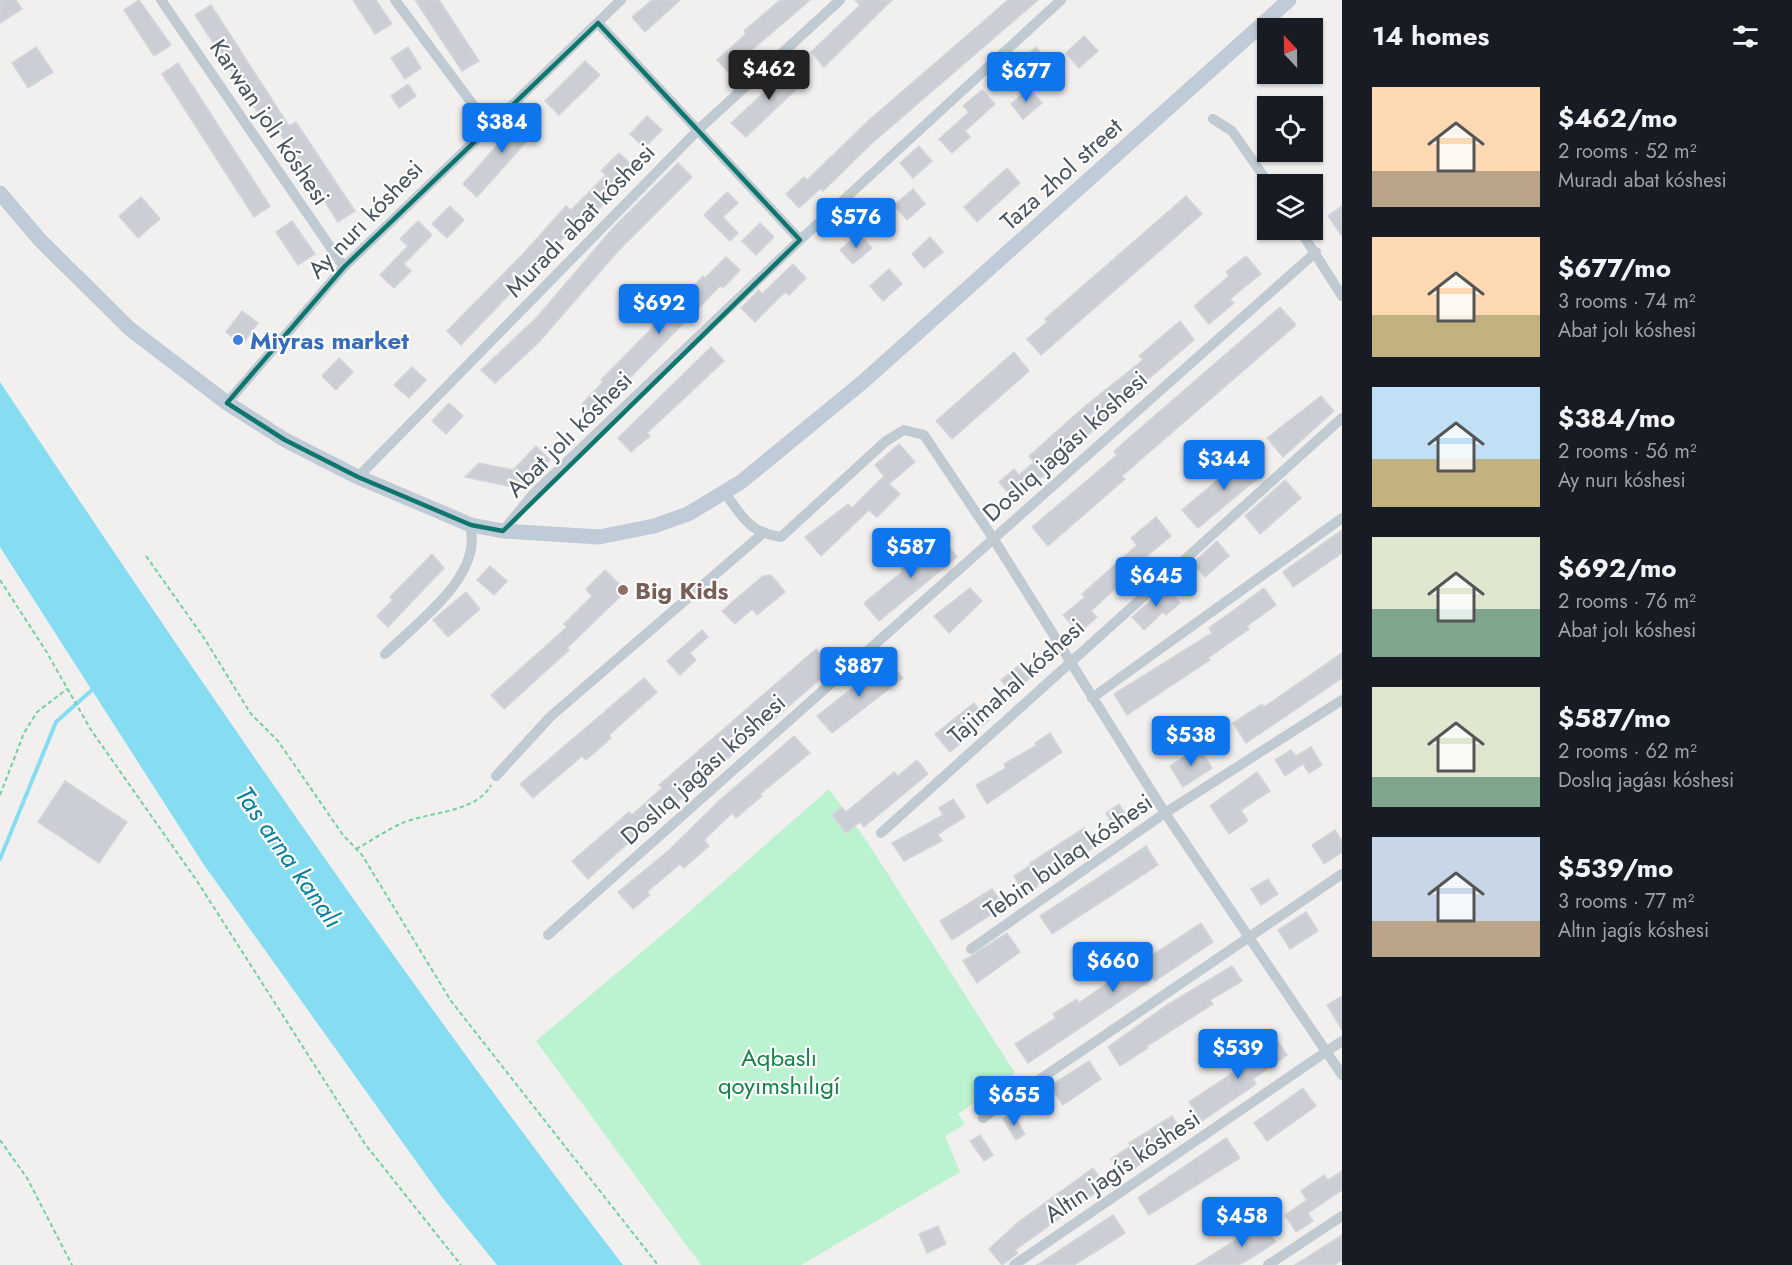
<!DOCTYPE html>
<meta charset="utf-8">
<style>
body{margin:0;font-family:Jost,sans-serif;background:#242831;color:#f1f3f6;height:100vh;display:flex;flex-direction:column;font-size:22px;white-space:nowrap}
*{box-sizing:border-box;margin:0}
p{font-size:20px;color:#9ea1a6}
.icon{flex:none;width:33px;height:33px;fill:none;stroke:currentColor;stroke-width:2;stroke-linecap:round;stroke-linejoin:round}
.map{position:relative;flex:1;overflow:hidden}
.sheet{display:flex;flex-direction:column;background:#171b24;width:450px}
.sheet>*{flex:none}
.needle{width:39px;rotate:338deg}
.buttons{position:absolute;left:1257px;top:18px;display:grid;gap:12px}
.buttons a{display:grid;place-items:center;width:66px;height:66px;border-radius:0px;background:#171b24;box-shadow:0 2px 4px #0004;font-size:30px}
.price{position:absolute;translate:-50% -51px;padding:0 14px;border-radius:6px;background:#0f75ec;color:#fff;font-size:20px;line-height:39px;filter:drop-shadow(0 2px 3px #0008)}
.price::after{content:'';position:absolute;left:50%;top:36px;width:18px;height:14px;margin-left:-9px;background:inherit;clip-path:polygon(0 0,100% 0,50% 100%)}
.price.active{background:#222;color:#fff}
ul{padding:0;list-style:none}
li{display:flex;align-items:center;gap:18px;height:150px;padding:0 30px}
li span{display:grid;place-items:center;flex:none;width:168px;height:120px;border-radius:0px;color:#555}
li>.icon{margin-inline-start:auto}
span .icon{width:72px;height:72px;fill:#fffc;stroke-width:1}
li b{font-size:26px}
h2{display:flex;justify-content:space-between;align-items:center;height:72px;padding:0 30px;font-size:26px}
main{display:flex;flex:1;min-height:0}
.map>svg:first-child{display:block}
</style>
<main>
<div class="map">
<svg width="1342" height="1265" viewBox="0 0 1342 1265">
<rect width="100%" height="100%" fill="#f2efef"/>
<polygon fill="#bbf2cf" points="829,789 868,843 1015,1073 958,1114 965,1124 945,1136 960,1172 801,1265 701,1265 536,1041 681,919"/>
<path fill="#86ddf1" d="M0 382C200 682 403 979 623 1265H497L441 1196 204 865 0 547Z"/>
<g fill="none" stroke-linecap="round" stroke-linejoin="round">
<polyline stroke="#86ddf1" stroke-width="4" points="0,859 56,722 93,689"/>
</g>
<g fill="#cbced4" stroke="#d3d5db" stroke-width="1.5">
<polygon points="0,0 16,0 22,9 0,23"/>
<polygon points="139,0 171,45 154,56 124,10"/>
<polygon points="353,0 376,0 392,24 375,34"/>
<polygon points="415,0 439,0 479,61 462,71"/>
<polygon points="652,0 680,0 645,32 632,17"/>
<polygon points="780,0 810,0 746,55 748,58 730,74 717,60 746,34 744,31"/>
<polygon points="855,0 892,0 824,67 811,52 860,5"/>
<polygon points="1008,0 1038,0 871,144 823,191 820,189 799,208 786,194 804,177 807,180 868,121"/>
<polygon points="211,5 289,126 296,122 355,211 338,222 270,118 264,122 195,15"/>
<polygon points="1084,36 1098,51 1079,68 1066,53"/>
<polygon points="36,47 53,72 28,88 12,63"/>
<polygon points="408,47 421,68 405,79 391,58"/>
<polygon points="1036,47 1049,62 1030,78 1017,63"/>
<polygon points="585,61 600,75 559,115 545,101"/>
<polygon points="178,63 270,206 254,217 162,74"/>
<polygon points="794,65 808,78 746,137 731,123"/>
<polygon points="408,84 416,96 399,108 391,96"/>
<polygon points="1029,88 1042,103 1023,119 1011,104"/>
<polygon points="982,90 995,104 965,131 970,137 952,153 939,139 969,112 963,106"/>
<polygon points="527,111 541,125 477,197 463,184"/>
<polygon points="647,116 662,130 644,148 630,134"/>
<polygon points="919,146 932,161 913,178 900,163"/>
<polygon points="619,153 633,166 608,191 612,195 595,213 591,209 461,345 447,331 522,255 566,206 571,210 606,175 601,171"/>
<polygon points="678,163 692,177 619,250 539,342 495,383 481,370 538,316 613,228"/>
<polygon points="1007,168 1020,183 977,222 964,207"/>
<polygon points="913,189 925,204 907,220 894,205"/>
<polygon points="727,192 738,203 723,217 738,233 730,241 704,215"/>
<polygon points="1186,196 1202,214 1041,355 1027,339 1047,322 1045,319"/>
<polygon points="141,197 160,219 138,238 119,216"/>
<polygon points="450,206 464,220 447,238 432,224"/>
<polygon points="1342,206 1342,236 1328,216"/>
<polygon points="292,221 315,254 298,265 276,232"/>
<polygon points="418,221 432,235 404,264 411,271 394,288 380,275 408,246 400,239"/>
<polygon points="760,223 774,237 756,255 742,241"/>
<polygon points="859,233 872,248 853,264 840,250"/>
<polygon points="930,237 943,252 924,268 912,254"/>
<polygon points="1246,256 1261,274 1230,299 1234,303 1209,324 1194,306 1229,276 1226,272"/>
<polygon points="726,257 740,270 723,288 720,286 670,337 611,397 614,399 596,417 582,404 603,382 601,380 703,276 705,278"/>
<polygon points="793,264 806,278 789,295 785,292 755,322 741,308 759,290 762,294"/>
<polygon points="889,269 902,284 883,301 870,286"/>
<polygon points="1280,307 1296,325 1122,476 1125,479 1048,546 1032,527 1117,455 1114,451"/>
<polygon points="242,311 258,323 242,345 226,332"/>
<polygon points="1180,321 1194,340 1146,381 1149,385 1096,427 1070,454 1014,500 999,482 1014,469 1019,475 1034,462 1029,456 1084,407 1143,360 1139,356"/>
<polygon points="711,347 724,361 647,433 650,436 631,452 618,438"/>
<polygon points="1014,352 1029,371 952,439 936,421"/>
<polygon points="339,358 353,372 336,390 322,376"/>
<polygon points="412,367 426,380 409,398 394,385"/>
<polygon points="1321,396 1334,411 1283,457 1267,438"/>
<polygon points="449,403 463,416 446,434 432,421"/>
<polygon points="899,444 915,462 889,484 900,494 877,517 869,510 821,556 805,537 848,504 852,508 884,476 875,465"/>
<polygon points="536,446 550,460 530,481 533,484 526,490 465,477 479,463 513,470"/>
<polygon points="1249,454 1265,472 1198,528 1182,510"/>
<polygon points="1285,480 1301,498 1260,534 1245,516"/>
<polygon points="1156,517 1171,536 1142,560 1148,567 1124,588 1120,584 1091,611 1097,617 1079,633 1063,615 1085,597 1082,594 1137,545 1131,538"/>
<polygon points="1342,530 1342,553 1293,587 1283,572"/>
<polygon points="941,538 957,557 879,621 864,603 903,571 901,569"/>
<polygon points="1217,541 1229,556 1205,577 1193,563"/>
<polygon points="432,554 444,568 388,627 377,616 393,600 390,597"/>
<polygon points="490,566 507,581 494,595 477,580"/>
<polygon points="605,570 626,591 567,648 569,650 504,709 491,695 567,627 564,624 592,596 586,589"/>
<polygon points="771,575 785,592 757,615 752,609 735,624 722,611 763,576"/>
<polygon points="1166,587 1180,603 1166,615 1163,612 1144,630 1132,617"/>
<polygon points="970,588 982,601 949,633 934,616"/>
<polygon points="1264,588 1276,605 1247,626 1249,629 1208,658 1210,660 1127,715 1114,694 1212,633 1209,628"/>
<polygon points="466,592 480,609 448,637 433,620"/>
<polygon points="702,630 708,637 690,653 696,660 680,675 667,661"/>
<polygon points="816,649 832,669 695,787 675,804 674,802 588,879 572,861 629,812 632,815 662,788 659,785"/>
<polygon points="1342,653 1342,678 1246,743 1233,723 1262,704 1264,707"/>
<polygon points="890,663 903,678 832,733 817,716 865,678 868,682"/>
<polygon points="1018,666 1029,679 1012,693 1001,680"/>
<polygon points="644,678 657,692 609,735 611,738 586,760 582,756 533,798 520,784"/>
<polygon points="974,703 989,720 950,752 935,734"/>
<polygon points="1050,733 1062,752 987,804 976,785 1006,768 1004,764 1037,745 1035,743"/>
<polygon points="794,736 810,753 760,794 762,796 736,818 732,813 704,840 709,846 684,868 680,864 647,892 650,895 633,909 618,892 668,851 720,800"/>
<polygon points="1199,747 1212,768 1183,787 1170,766"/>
<polygon points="1311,747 1322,765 1309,773 1303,764 1285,776 1275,760 1291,750 1296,756"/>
<polygon points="917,760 928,774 864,827 860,822 846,833 832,815 842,807 846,812 894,772 898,776"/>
<polygon points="1257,772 1270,791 1241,810 1248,821 1229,834 1210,806"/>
<polygon points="65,781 127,822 99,863 38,822"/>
<polygon points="953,799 965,817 938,834 942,841 904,861 892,843 943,815 939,808"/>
<polygon points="1119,804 1130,822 1117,831 1106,813"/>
<polygon points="1084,828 1096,846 1037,884 1038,886 1025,895 1014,876 1031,865 1030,863"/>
<polygon points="1335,830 1342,841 1342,852 1324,864 1312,845"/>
<polygon points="1146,846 1158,865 1052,934 1040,916"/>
<polygon points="1268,879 1278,894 1261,905 1251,889"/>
<polygon points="992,889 1004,906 952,940 940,921"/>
<polygon points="1306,912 1318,931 1290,949 1278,930"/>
<polygon points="1201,923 1213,942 1155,981 1153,979 1028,1063 1015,1044 1056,1018 1053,1014 1077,999 1079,1003 1137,962 1139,964"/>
<polygon points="1007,933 1020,952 977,983 963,961"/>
<polygon points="1232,966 1242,981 1210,1000 1213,1004 1147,1046 1148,1048 1120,1066 1108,1047 1167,1005"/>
<polygon points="1342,996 1342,1030 1327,1005"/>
<polygon points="1274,1036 1287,1055 1253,1079 1256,1084 1202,1121 1189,1102 1255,1058 1251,1053"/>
<polygon points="1089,1061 1101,1079 1063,1105 1050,1086"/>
<polygon points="1303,1088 1316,1106 1267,1141 1254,1123"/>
<polygon points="1012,1113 1025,1134 1016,1140 1003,1119"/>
<polygon points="1172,1116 1183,1134 1122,1177 1111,1159 1131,1146 1129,1143"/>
<polygon points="980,1135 993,1155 984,1161 970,1141"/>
<polygon points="1226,1138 1240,1158 1149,1215 1138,1198"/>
<polygon points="1093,1168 1105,1186 1015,1250 1018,1253 1002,1265 989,1249 1016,1224"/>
<polygon points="1342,1171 1342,1190 1308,1213 1313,1221 1296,1232 1285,1215 1307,1200 1301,1191 1324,1175 1328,1180"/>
<polygon points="1113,1215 1125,1233 1103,1247 1074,1265 1037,1265"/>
<polygon points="1263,1223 1276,1242 1246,1261 1238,1265 1196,1265"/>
<polygon points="938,1226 946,1244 927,1253 919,1234"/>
<polygon points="1342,1235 1342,1260 1334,1265 1295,1265"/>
</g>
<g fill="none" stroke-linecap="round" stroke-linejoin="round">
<g stroke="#71d29f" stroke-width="2" stroke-dasharray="4.5 3" stroke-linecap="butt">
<polyline points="146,556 204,638 251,714 278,741 343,835 362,855 451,1001 658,1265"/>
<polyline points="0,580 46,651 91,730 197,881 365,1144 461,1265"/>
<polyline points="0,795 24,733 37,712 67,689"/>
<path d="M356 849C371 841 385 831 400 824 428 811 475 814 491 785"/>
<polyline points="0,1140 27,1178 72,1265"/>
</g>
<g stroke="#bfcad2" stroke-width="10">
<polyline points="161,0 344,267"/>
<polyline points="395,0 488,125"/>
<polyline points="598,23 800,240"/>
<polyline points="1213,119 1232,131 1269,184"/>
<polyline points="1300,230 1342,296"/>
<polyline points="227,403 344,267 621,0"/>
<polyline points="358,477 699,129 840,0"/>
<path d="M724 492C743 517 748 532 781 537L886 441 904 430 924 435 993 538 1165 813 1342 1075"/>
<polyline points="503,531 534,493 800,240 1061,0"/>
<path d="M385 654C414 626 464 589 471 549 473 541 471 532 471 525"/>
<polyline points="1092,698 1342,518"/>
<polyline points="496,776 550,717 762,534"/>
<polyline points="881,833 1342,418"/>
<polyline points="548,935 1316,252"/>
<polyline points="971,949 1165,813 1342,700"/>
<polyline points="983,1118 1342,874"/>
<polyline points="1014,1265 1342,1041"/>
<polyline points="1268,1265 1342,1216"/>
</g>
<polyline stroke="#bfcbd7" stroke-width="15" points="0,193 40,240 130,329 227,403 285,440 358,477 471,525 503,531 599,537 654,526 688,514 741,482 864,381 1289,0"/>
</g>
<path fill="none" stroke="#0f766e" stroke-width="4.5" stroke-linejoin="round" d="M598 23 800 240 503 531 471 525 358 477 285 440 227 403 344 267Z"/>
<circle fill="#3f7fe0" stroke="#fff" stroke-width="2" cx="238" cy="340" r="6"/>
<circle fill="#8d6e63" stroke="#fff" stroke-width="2" cx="623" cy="590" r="6"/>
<g text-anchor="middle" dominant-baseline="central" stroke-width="4.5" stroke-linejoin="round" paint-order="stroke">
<g font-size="24" fill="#46535e" stroke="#fff">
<text transform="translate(270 122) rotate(56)">Karwan jolı kóshesi</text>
<text transform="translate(1061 174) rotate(-42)">Taza zhol street</text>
<text transform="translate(365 219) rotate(-46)">Ay nurı kóshesi</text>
<text transform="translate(580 220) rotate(-46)">Muradı abat kóshesi</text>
<text transform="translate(569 434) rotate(-45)">Abat jolı kóshesi</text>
<text transform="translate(1065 446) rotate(-42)">Doslıq jaǵası kóshesi</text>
<text transform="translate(1016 681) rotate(-42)">Tajimahal kóshesi</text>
<text transform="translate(703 769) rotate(-42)">Doslıq jaǵası kóshesi</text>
<text transform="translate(1068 856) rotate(-35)">Tebin bulaq kóshesi</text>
<text transform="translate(1122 1166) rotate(-34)">Altın jaǵıs kóshesi</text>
</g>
<g font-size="24" font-weight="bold" fill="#366cbe" stroke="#fff" text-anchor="start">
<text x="250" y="340">Miyras market</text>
</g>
<g font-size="24" font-weight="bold" fill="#785e54" stroke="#fff" text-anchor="start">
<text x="635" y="590">Big Kids</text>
</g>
<g font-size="24" fill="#128448" stroke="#fff">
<text x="779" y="1057">Aqbaslı<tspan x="779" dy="28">qoyımshılıǵı</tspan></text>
</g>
<g font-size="26" font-style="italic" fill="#067f9a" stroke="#fff">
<text transform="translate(289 857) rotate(55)">Tas arna kanalı</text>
</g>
</g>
</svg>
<div class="buttons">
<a><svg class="needle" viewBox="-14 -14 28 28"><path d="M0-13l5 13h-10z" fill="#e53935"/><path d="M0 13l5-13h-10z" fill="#9ea1a6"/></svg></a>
<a><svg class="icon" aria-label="locate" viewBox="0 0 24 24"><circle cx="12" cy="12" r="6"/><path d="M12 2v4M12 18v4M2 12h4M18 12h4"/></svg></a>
<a><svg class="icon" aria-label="layers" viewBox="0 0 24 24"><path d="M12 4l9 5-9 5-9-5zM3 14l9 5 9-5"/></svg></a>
</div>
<b class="price active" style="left:769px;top:101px">$462</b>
<b class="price" style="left:1026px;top:103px">$677</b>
<b class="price" style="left:502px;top:154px">$384</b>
<b class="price" style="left:856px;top:249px">$576</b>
<b class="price" style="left:659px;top:335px">$692</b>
<b class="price" style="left:1224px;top:491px">$344</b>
<b class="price" style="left:911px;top:579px">$587</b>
<b class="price" style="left:1156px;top:608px">$645</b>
<b class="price" style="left:859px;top:698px">$887</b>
<b class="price" style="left:1191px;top:767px">$538</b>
<b class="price" style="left:1113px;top:993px">$660</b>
<b class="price" style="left:1238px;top:1080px">$539</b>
<b class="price" style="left:1014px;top:1127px">$655</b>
<b class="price" style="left:1242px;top:1248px">$458</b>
</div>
<section class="sheet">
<h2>14 homes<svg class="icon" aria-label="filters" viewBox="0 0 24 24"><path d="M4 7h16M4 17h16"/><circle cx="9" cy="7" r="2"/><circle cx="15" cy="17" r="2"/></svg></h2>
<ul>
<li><span style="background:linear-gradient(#ffd9b3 70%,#b9a48a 0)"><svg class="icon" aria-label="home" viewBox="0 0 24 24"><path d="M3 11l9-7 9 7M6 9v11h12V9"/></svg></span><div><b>$462/mo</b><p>2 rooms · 52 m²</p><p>Muradı abat kóshesi</p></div></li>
<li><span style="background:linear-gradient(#ffd9b3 65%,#c2b280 0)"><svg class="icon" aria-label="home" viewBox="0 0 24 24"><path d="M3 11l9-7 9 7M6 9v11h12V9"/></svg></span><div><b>$677/mo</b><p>3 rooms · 74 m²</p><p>Abat jolı kóshesi</p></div></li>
<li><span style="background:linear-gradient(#bfe0f5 60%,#c2b280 0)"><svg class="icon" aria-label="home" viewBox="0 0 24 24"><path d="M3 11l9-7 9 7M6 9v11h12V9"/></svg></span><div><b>$384/mo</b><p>2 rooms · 56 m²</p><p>Ay nurı kóshesi</p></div></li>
<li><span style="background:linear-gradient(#dfe7d0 60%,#7fa58c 0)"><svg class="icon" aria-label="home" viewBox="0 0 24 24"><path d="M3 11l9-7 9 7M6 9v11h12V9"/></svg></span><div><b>$692/mo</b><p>2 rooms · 76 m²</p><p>Abat jolı kóshesi</p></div></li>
<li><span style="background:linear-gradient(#dfe7d0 75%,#7fa58c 0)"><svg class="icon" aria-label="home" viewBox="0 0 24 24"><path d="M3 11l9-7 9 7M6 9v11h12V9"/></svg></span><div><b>$587/mo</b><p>2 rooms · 62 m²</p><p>Doslıq jaǵası kóshesi</p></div></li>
<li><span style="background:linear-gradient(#c9d6e8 70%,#b9a48a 0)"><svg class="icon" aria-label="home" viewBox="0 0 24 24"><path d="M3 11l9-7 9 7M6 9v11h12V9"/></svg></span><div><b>$539/mo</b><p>3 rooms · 77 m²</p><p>Altın jaǵıs kóshesi</p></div></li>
</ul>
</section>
</main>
